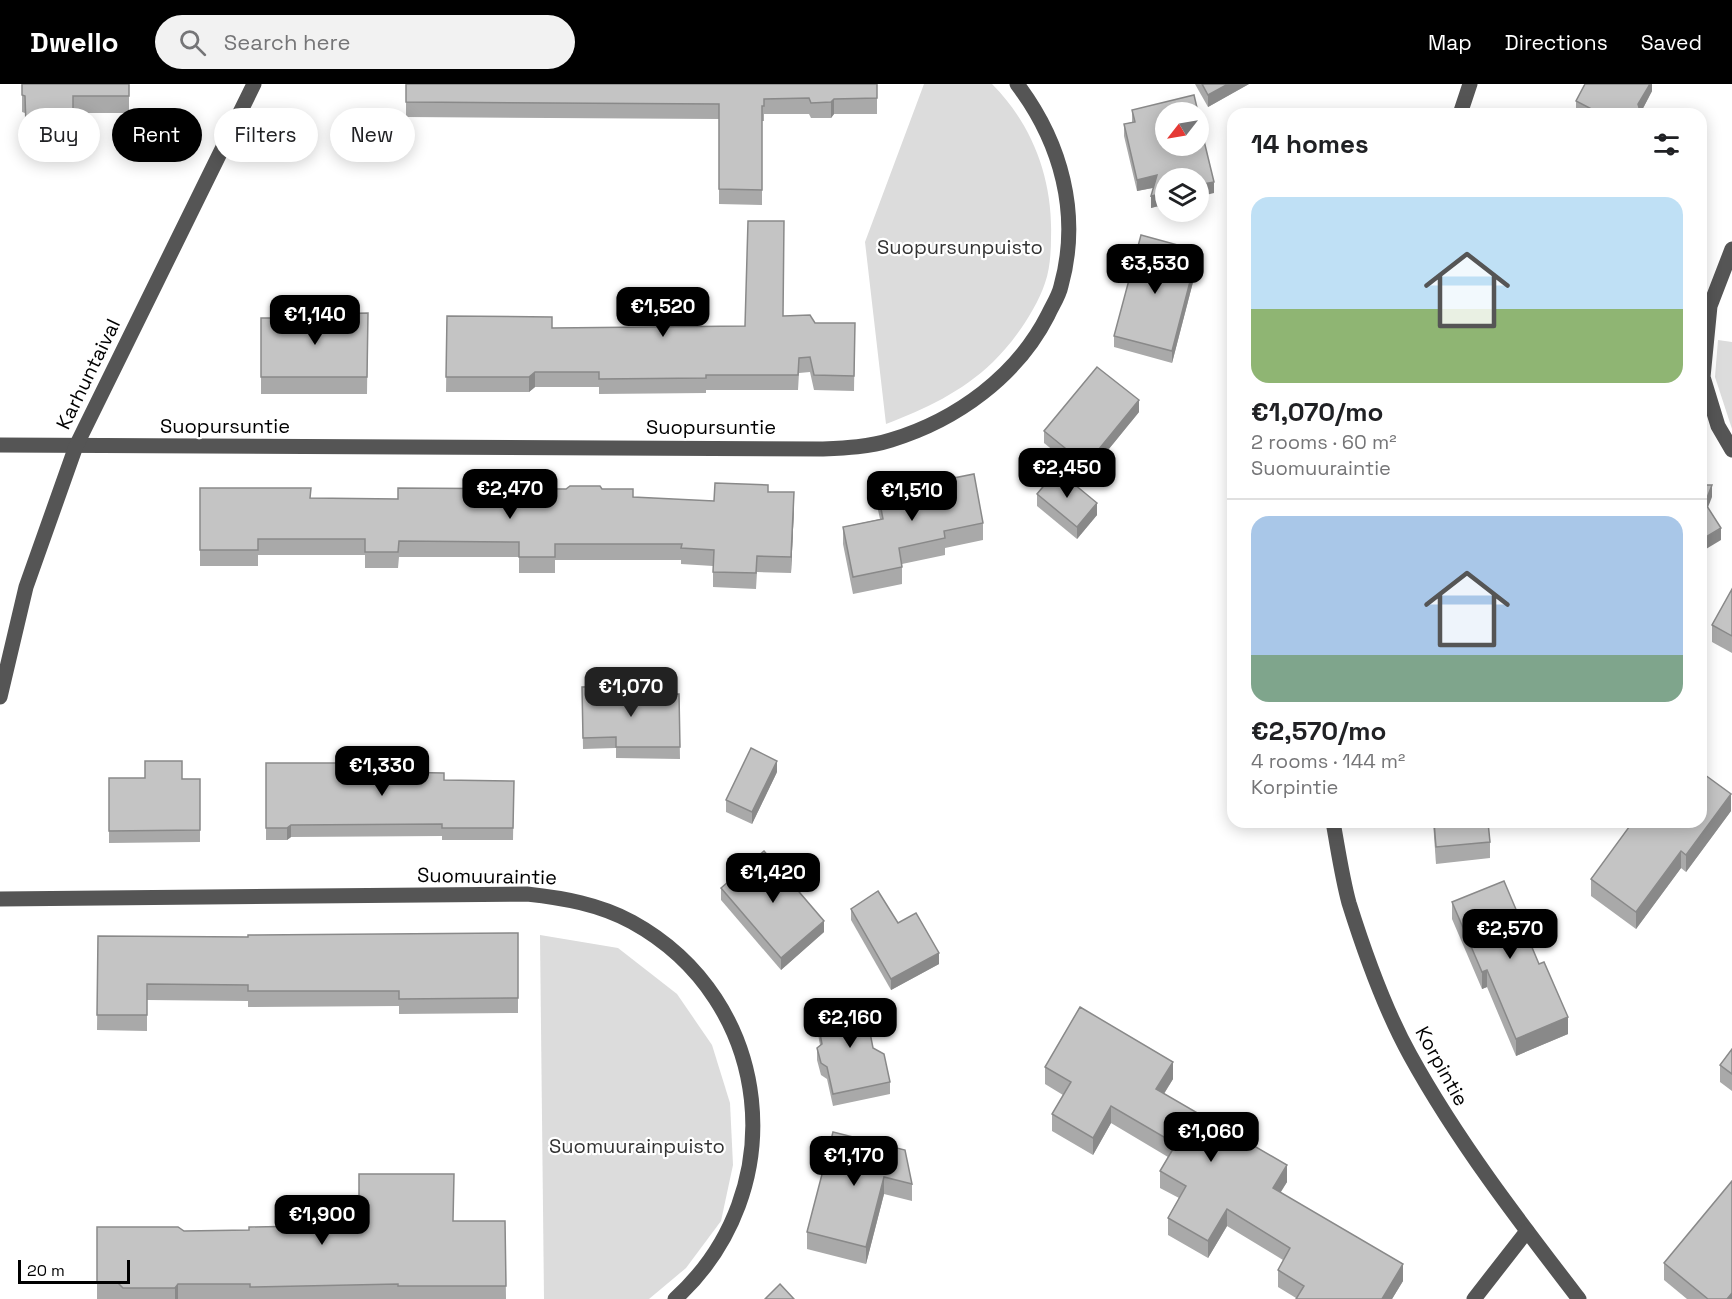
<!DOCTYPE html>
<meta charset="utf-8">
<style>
body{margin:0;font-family:"Space Grotesk",sans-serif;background:#f2f2f2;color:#202124;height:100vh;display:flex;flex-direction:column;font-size:22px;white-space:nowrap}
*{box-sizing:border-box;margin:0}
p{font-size:20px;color:#757577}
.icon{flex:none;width:33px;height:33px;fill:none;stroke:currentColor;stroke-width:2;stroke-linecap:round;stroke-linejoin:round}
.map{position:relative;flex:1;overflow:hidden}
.details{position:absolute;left:1227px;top:24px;width:480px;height:720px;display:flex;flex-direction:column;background:#fff;border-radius:18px;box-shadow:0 3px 15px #0003}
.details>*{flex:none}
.hud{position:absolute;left:18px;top:24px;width:570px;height:54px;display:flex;gap:12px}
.needle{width:39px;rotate:239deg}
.controls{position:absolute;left:1155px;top:18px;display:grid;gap:12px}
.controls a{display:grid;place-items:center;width:54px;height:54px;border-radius:50%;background:#fff;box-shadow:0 3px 15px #0003;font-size:30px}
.scale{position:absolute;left:18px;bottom:15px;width:112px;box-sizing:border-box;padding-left:6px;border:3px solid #000;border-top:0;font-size:16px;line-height:21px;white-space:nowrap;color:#000;-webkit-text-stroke:4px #fff;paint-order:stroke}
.price{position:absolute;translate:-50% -51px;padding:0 14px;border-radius:12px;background:#000;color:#fff;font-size:20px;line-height:39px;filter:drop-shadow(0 2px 3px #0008)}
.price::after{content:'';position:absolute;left:50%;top:36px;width:18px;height:14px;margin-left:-9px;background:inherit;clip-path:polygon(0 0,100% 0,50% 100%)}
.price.active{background:#222;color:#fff}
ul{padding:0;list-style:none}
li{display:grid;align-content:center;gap:12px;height:318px;padding:0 24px}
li+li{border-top:2px solid #e0e0e0}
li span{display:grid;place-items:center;height:186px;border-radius:18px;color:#555}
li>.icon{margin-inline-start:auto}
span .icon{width:108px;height:108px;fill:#fffc;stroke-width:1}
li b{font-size:26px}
h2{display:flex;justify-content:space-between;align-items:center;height:72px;padding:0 24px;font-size:26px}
.chip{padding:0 21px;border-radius:27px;background:#fff;box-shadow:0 3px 15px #0003;font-size:21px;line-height:54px}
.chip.active{background:#000;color:#fff}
header{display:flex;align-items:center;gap:36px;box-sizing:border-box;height:84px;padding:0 30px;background:#000;color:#fff}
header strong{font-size:28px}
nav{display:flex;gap:33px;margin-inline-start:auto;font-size:21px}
.search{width:420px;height:54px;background:#f2f2f2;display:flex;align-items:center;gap:15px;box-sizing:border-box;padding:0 21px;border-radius:33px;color:#757577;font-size:22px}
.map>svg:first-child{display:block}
</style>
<header>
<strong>Dwello</strong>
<div class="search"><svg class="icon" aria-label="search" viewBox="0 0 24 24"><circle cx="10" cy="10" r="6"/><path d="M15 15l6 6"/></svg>Search here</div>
<nav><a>Map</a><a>Directions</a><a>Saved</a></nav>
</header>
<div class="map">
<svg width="1732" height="1215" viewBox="0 0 1732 1215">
<rect width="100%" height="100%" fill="#fff"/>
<g fill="#dcdcdc">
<path d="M924 0H992C1033 41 1053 96 1051 153 1051 168 1050 185 1045 199 1036 226 1013 259 993 278 962 308 925 325 886 340L865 158Z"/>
<polygon points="1718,256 1732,258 1732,345 1715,293"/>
<polygon points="540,851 618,864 677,910 712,961 730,1019 733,1081 721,1137 686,1184 649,1215 544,1215"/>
</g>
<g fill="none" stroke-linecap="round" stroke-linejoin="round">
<g stroke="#555" stroke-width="15">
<polyline points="1460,30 1470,0"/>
<polyline points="1732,165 1710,222 1703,293 1718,342 1732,366"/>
<path d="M0 361 823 365C846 364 869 363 891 356 957 336 1017 292 1048 231 1052 222 1059 212 1061 202 1081 130 1061 58 1017 0"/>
<polyline points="0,613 26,503 76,362 254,0"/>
<path d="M1333 738C1338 765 1342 793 1349 819 1365 870 1384 924 1410 971 1458 1058 1519 1137 1579 1215"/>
<path d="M0 815 527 810C563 814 599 820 632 838 774 916 794 1107 675 1215"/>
<polyline points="1474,1215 1527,1147"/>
</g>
</g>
<g fill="#a9a9a9">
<polygon points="22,0 129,0 129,29 73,29 73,59 26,59 25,29 22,28"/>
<polygon points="406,0 877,0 877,30 834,30 831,34 811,34 809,30 764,30 764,37 762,37 762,121 719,120 719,35 406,33"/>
<polygon points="1195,0 1249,0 1208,23"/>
<polygon points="1652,0 1652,7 1640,30 1579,30 1576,28 1576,17"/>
<polygon points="1132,26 1214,109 1166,94 1166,120 1151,124 1153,104 1137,107 1124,52 1124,40 1132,38"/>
<polygon points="1185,174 1183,183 1193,198 1172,279 1114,263 1114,252"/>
<polygon points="368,229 367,310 261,310 261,234 316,234"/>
<polygon points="447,232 552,244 745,242 783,232 815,239 855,239 854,307 814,306 810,288 799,289 798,306 706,306 706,309 599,310 599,303 535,303 529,308 446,308"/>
<polygon points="1139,328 1086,393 1044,359 1044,347"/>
<polygon points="200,404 310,414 398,415 602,405 633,413 714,417 768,408 794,424 791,489 757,488 756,505 713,503 713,482 681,480 681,476 555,476 555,489 519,489 519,473 399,473 398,484 365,484 365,471 258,471 258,482 200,482"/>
<polygon points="878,409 983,439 983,456 945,464 945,471 902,480 902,500 853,510 843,460 843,443 880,435 878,426"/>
<polygon points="1037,410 1097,431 1077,455 1037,422"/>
<polygon points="1732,505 1732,569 1712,558 1712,541"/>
<polygon points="582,603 616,611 679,610 680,675 616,674 616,664 583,665"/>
<polygon points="266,679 389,688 444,696 514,697 513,756 442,756 442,752 291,753 287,756 266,756"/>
<polygon points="777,688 752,740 726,728 726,716"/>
<polygon points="109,694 200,695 200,758 109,759"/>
<polygon points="1731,727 1686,788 1681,784 1636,845 1591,812 1591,795 1637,740 1635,738 1701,738"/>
<polygon points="1433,738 1488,738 1490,758 1490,774 1436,780"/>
<polygon points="721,804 824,848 781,886 721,816"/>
<polygon points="1452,818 1539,880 1568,950 1516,972 1487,903 1482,905 1452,835"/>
<polygon points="851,825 898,839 939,880 891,906 851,836"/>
<polygon points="518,849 518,929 399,930 399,922 248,923 248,917 147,916 147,947 97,946 98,852 248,853"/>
<polygon points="816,928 873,964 890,998 890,1010 833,1022 827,995 821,991 817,976 817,964 820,961 816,940"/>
<polygon points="1732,965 1732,1007 1720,998 1720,981"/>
<polygon points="1045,983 1173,995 1164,1010 1287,1098 1280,1108 1403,1197 1392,1215 1296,1215 1296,1214 1278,1203 1278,1186 1283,1176 1227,1142 1208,1174 1168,1151 1168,1134 1179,1114 1160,1104 1160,1087 1168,1073 1111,1039 1093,1071 1052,1047 1052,1030 1063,1011 1045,1000"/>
<polygon points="833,1048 912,1100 912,1117 884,1110 866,1180 807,1165 807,1148"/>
<polygon points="454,1137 505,1137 506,1215 97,1215 97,1143 184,1147 249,1146"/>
<polygon points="1664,1179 1732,1215 1687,1215 1664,1196"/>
</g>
<g fill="#898989">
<polygon points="1228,0 1249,0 1208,23 1208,11"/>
<polygon points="1650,0 1652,0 1652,7 1640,30 1638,30 1638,20"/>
<polygon points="834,15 834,30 831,34 831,18"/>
<polygon points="1157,91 1157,103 1137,107 1137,96"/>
<polygon points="1214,98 1214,109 1198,113 1198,101"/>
<polygon points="1166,109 1166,120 1151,124 1151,112"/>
<polygon points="1185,163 1185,174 1180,194 1180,182"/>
<polygon points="1193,186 1193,198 1172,279 1172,267"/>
<polygon points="535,288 535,303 529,308 529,293"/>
<polygon points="1139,316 1139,328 1086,393 1086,381"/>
<polygon points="1712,401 1712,413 1705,431 1705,419"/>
<polygon points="794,408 794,424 791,489 791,473"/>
<polygon points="1097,419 1097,431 1077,455 1077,443"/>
<polygon points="1721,444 1721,456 1701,468 1701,456"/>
<polygon points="777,677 777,688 752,740 752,728"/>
<polygon points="1731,710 1731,727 1686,788 1686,771"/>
<polygon points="291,741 291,753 287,756 287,744"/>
<polygon points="1681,767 1681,784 1636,845 1636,828"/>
<polygon points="824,837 824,848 781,886 781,874"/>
<polygon points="939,869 939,880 891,906 891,895"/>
<polygon points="1487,886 1487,903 1482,905 1482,888"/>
<polygon points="1568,933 1568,950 1516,972 1516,955"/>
<polygon points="1173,978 1173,995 1156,1022 1156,1005"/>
<polygon points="1111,1022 1111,1039 1093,1071 1093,1054"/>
<polygon points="1287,1081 1287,1098 1273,1121 1273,1104"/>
<polygon points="884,1093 884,1110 866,1180 866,1163"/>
<polygon points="1227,1125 1227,1142 1208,1174 1208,1157"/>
<polygon points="1403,1180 1403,1197 1392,1215 1382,1215"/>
<polygon points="178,1200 178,1215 175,1215 175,1204"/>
<polygon points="1732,1209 1732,1215 1727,1215"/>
</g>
<g fill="#c4c4c4" stroke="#898989" stroke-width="1.5">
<polygon points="22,0 129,0 129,12 73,12 73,42 26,42 25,12 22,11"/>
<polygon points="406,0 877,0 877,14 834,15 831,18 811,19 809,14 764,15 764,22 762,22 762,106 719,105 719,20 406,18"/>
<polygon points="1202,0 1228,0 1208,11"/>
<polygon points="1585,0 1650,0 1638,20 1640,27 1638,30 1601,30 1576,17"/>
<polygon points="1194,11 1198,28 1166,28 1166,62 1198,62 1198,32 1214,98 1198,101 1198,94 1166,94 1166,109 1151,112 1157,91 1137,96 1124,40 1135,38 1132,26"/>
<polygon points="748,137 784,137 783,232 810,231 815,239 855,239 854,292 814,291 810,273 799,274 798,291 706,291 706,294 599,295 599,288 535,288 529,293 446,293 447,232 552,233 552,244 745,242"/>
<polygon points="1141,151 1185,163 1180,182 1193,186 1172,267 1114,252"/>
<polygon points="368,229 367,293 261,293 261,234 316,234 320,230"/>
<polygon points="1097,283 1139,316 1086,381 1044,347"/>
<polygon points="1057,386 1097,419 1077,443 1037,410"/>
<polygon points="974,390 983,439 944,447 945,454 899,464 902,483 853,493 843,443 883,435 878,409"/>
<polygon points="715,399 768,401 768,408 794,408 791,473 757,472 756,489 713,488 714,466 681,464 682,460 555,460 555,473 519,473 519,458 399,457 398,468 365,468 365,455 258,455 258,466 200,466 200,404 311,404 310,414 398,415 398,404 566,405 570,402 600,402 602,405 633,405 633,413 714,417"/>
<polygon points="1701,401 1712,401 1705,419 1721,444 1701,456"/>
<polygon points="1732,505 1732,552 1712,541"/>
<polygon points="616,602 616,611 679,610 680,663 616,663 616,653 583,654 582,603"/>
<polygon points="751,664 777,677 752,728 726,716"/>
<polygon points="145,677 182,677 182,695 200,695 200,746 109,747 109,694 145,694"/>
<polygon points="266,679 389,679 389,688 444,689 444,696 514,697 513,744 442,744 442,740 291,741 287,744 266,744"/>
<polygon points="1701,688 1731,710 1686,771 1681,767 1636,828 1591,795 1629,743 1639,739 1638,738 1701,738"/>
<polygon points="1434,738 1488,738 1490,758 1436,763"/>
<polygon points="764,767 824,837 781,874 721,804"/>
<polygon points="1504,797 1539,880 1544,878 1568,933 1516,955 1487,886 1482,888 1452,818"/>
<polygon points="878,807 898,839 916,829 939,869 891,895 851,825"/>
<polygon points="518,849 518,914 399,915 399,907 248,907 248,901 147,900 147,931 97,931 98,852 248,853 248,851"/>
<polygon points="864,918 873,964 884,970 890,998 833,1010 827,983 821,979 817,964 822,960 816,928"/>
<polygon points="1080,923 1173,978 1156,1005 1287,1081 1273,1104 1403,1180 1382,1215 1296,1215 1304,1202 1278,1186 1290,1164 1227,1125 1208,1157 1168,1134 1186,1102 1160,1087 1176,1060 1111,1022 1093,1054 1052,1030 1071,998 1045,983"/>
<polygon points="1732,965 1732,990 1720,981"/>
<polygon points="833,1048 905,1066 912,1100 884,1093 866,1163 807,1148"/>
<polygon points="359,1090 454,1090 453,1137 505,1137 506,1202 398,1202 398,1200 250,1203 250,1200 178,1200 175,1204 123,1204 117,1198 97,1198 97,1143 178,1143 184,1147 249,1146 249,1143 359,1141"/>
<polygon points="1732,1097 1732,1209 1727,1215 1708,1215 1664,1179"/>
<polygon points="780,1200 794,1215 765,1215"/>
</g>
<g text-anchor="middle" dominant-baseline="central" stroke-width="4.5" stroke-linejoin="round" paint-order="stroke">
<g font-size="20" fill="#333" stroke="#fff">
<text x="960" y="163">Suopursunpuisto</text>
<text x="637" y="1062">Suomuurainpuisto</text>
</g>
<g font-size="20" fill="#000" stroke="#fff">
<text transform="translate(88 290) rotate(-64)">Karhuntaival</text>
<text x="225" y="342">Suopursuntie</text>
<text x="711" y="343">Suopursuntie</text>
<text transform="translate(487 792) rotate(1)">Suomuuraintie</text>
<text transform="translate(1442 982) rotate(61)">Korpintie</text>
</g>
</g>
</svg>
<div class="controls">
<a><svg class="needle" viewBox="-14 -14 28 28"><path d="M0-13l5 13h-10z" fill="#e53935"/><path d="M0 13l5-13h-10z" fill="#757577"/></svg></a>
<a><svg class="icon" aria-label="layers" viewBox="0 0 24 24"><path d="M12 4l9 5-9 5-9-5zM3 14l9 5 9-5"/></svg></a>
</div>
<div class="scale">20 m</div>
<b class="price" style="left:1155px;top:211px">€3,530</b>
<b class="price" style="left:663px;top:254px">€1,520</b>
<b class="price" style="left:315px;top:262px">€1,140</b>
<b class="price" style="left:1067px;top:415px">€2,450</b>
<b class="price" style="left:510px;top:436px">€2,470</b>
<b class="price" style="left:912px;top:438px">€1,510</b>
<b class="price active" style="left:631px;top:634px">€1,070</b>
<b class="price" style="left:382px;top:713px">€1,330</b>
<b class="price" style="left:773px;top:820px">€1,420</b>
<b class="price" style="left:1510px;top:876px">€2,570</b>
<b class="price" style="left:850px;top:965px">€2,160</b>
<b class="price" style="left:1211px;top:1079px">€1,060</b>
<b class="price" style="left:854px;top:1103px">€1,170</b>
<b class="price" style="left:322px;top:1162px">€1,900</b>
<div class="hud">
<a class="chip">Buy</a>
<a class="chip active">Rent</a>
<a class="chip">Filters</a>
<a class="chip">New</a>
</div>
<section class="details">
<h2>14 homes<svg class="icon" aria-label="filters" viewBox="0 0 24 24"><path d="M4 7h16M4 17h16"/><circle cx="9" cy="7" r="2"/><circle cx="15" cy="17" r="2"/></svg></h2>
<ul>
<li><span style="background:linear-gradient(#bfe0f5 60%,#8fb573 0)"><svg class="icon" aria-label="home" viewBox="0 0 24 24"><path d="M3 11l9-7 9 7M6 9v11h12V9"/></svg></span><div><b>€1,070/mo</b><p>2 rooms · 60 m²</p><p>Suomuuraintie</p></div></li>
<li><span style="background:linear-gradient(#a9c7e8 75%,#7fa58c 0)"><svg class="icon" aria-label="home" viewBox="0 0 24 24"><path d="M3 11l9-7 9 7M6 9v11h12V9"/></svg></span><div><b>€2,570/mo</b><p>4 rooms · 144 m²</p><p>Korpintie</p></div></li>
</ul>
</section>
</div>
